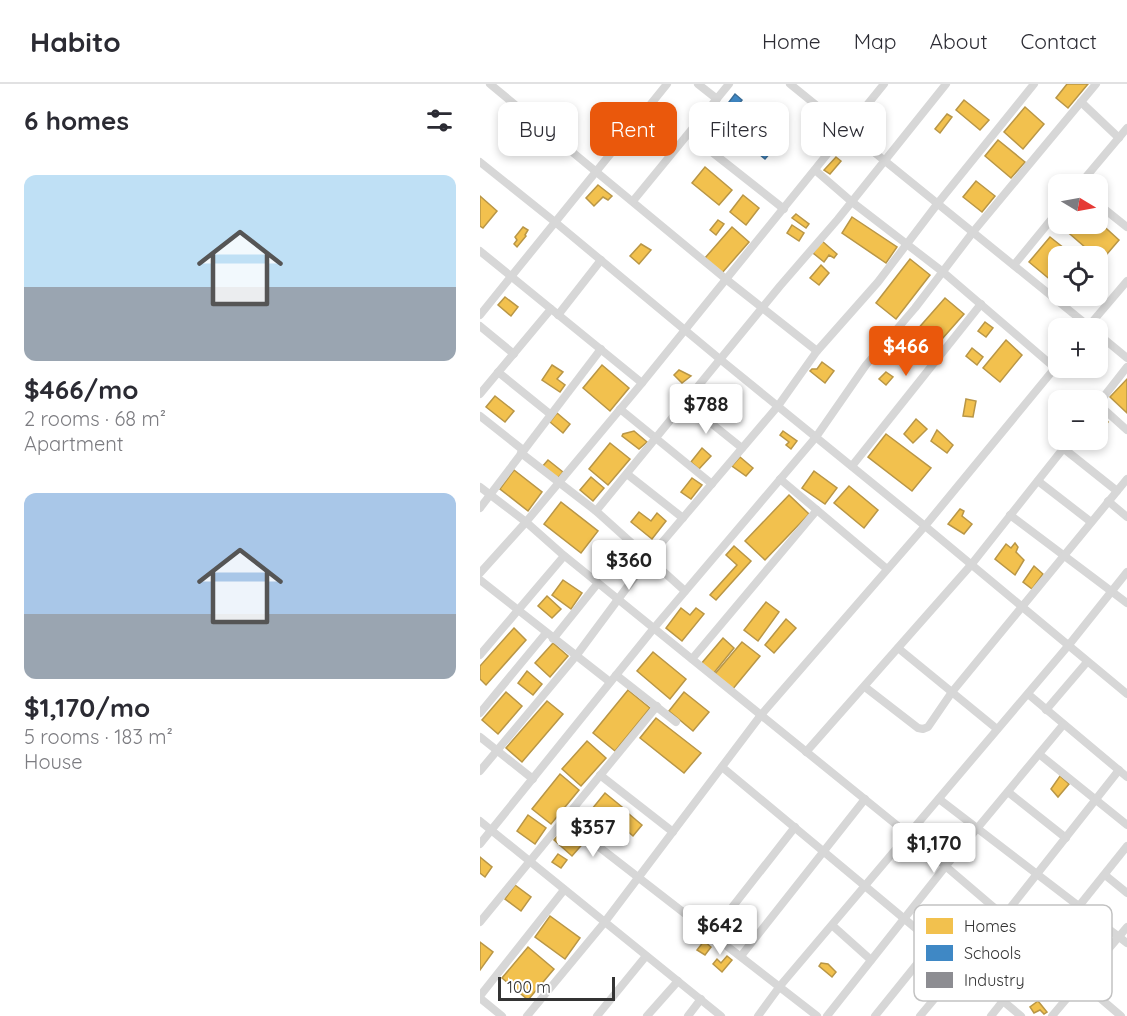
<!DOCTYPE html>
<meta charset="utf-8">
<style>
body{margin:0;font-family:Quicksand,sans-serif;background:#f2f2f3;color:#2b2b33;height:100vh;display:flex;flex-direction:column;font-size:22px;white-space:nowrap}
*{box-sizing:border-box;margin:0}
p{font-size:20px;color:#7c7c81}
.icon{flex:none;width:33px;height:33px;fill:none;stroke:currentColor;stroke-width:2;stroke-linecap:round;stroke-linejoin:round}
.map{position:relative;flex:1;overflow:hidden}
.side{display:flex;flex-direction:column;background:#fff;width:480px}
.side>*{flex:none}
.hud{position:absolute;left:18px;top:18px;width:538px;height:54px;display:flex;gap:12px}
.needle{width:39px;rotate:100deg}
.buttons{position:absolute;left:568px;top:90px;display:grid;gap:12px}
.buttons a{display:grid;place-items:center;width:60px;height:60px;border-radius:12px;background:#fff;box-shadow:0 3px 9px #0003;font-size:30px}
.scale{position:absolute;left:18px;bottom:15px;width:117px;box-sizing:border-box;padding-left:6px;border:3px solid #333;border-top:0;font-size:16px;line-height:21px;white-space:nowrap;color:#333;-webkit-text-stroke:4px #fff;paint-order:stroke}
.price{position:absolute;translate:-50% -51px;padding:0 14px;border-radius:6px;background:#fff;color:#222;font-size:20px;line-height:39px;filter:drop-shadow(0 2px 3px #0008)}
.price::after{content:'';position:absolute;left:50%;top:36px;width:18px;height:14px;margin-left:-9px;background:inherit;clip-path:polygon(0 0,100% 0,50% 100%)}
.price.on{background:#ea580c;color:#fff}
ul{padding:0;list-style:none}
li{display:grid;align-content:center;gap:12px;height:318px;padding:0 24px}
li span{display:grid;place-items:center;height:186px;border-radius:12px;color:#555}
li>.icon{margin-inline-start:auto}
span .icon{width:108px;height:108px;fill:#fffc;stroke-width:1}
li b{font-size:26px}
h2{display:flex;justify-content:space-between;align-items:center;height:72px;padding:0 24px;font-size:26px}
.chip{padding:0 21px;border-radius:12px;background:#fff;box-shadow:0 3px 9px #0003;font-size:21px;line-height:54px}
.chip.on{background:#ea580c;color:#fff}
header{display:flex;align-items:center;gap:36px;box-sizing:border-box;height:84px;padding:0 30px;background:#fff;border-bottom:2px solid #e1e1e2}
header strong{font-size:28px}
nav{display:flex;gap:33px;margin-inline-start:auto;font-size:21px}
main{display:flex;flex:1;min-height:0}
.map>svg:first-child{display:block}
</style>
<header>
<strong>Habito</strong>
<nav><a>Home</a><a>Map</a><a>About</a><a>Contact</a></nav>
</header>
<main>
<section class="side">
<h2>6 homes<svg class="icon" aria-label="filters" viewBox="0 0 24 24"><path d="M4 7h16M4 17h16"/><circle cx="9" cy="7" r="2"/><circle cx="15" cy="17" r="2"/></svg></h2>
<ul>
<li><span style="background:linear-gradient(#bfe0f5 60%,#9aa5b1 0)"><svg class="icon" aria-label="home" viewBox="0 0 24 24"><path d="M3 11l9-7 9 7M6 9v11h12V9"/></svg></span><div><b>$466/mo</b><p>2 rooms · 68 m²</p><p>Apartment</p></div></li>
<li><span style="background:linear-gradient(#a9c7e8 65%,#9aa5b1 0)"><svg class="icon" aria-label="home" viewBox="0 0 24 24"><path d="M3 11l9-7 9 7M6 9v11h12V9"/></svg></span><div><b>$1,170/mo</b><p>5 rooms · 183 m²</p><p>House</p></div></li>
</ul>
</section>
<div class="map">
<svg width="647" height="932" viewBox="0 0 647 932">
<rect width="100%" height="100%" fill="#fff"/>
<g fill="#f2c14e" stroke="#b99646" stroke-width="1.5">
<polygon points="587,0 608,0 588,24 576,14"/>
<polygon points="484,16 509,36 500,46 476,26"/>
<polygon points="545,23 564,40 543,65 524,48"/>
<polygon points="467,30 472,33 460,49 455,45"/>
<polygon points="159,50 177,64 173,69 169,66 166,70 164,67 167,63 156,54"/>
<polygon points="518,56 545,78 531,94 505,72"/>
<polygon points="356,73 361,77 350,90 344,86"/>
<polygon points="225,83 252,106 239,121 212,99"/>
<polygon points="496,97 515,112 502,128 483,113"/>
<polygon points="118,101 132,112 128,116 123,113 114,122 106,114"/>
<polygon points="263,111 279,124 266,141 250,128"/>
<polygon points="0,112 17,127 3,144 0,142"/>
<polygon points="316,130 329,140 326,144 312,134"/>
<polygon points="372,133 417,163 406,179 362,149"/>
<polygon points="579,134 579,140 618,140 618,137 639,156 621,177 576,138"/>
<polygon points="238,136 244,140 236,151 230,146"/>
<polygon points="312,141 324,149 319,157 307,149"/>
<polygon points="43,143 48,146 45,151 46,152 37,163 34,160 37,156 35,153"/>
<polygon points="252,143 269,158 242,189 225,174"/>
<polygon points="570,153 594,172 579,172 579,203 549,178"/>
<polygon points="342,157 357,170 354,174 349,171 344,178 333,169"/>
<polygon points="161,160 171,166 159,180 150,172"/>
<polygon points="430,175 450,191 416,235 396,219"/>
<polygon points="341,181 349,189 339,201 330,194"/>
<polygon points="25,213 38,223 31,232 18,221"/>
<polygon points="465,214 484,230 455,263 436,247"/>
<polygon points="505,238 513,244 506,253 498,247"/>
<polygon points="526,256 542,271 520,298 503,284"/>
<polygon points="492,264 503,273 497,281 486,272"/>
<polygon points="342,278 354,287 345,299 330,287 332,285 337,285"/>
<polygon points="72,281 83,288 77,295 85,301 80,308 62,296"/>
<polygon points="122,281 149,304 130,327 103,304"/>
<polygon points="199,286 211,292 202,299 194,291"/>
<polygon points="406,288 413,293 406,301 399,295"/>
<polygon points="647,295 647,329 630,313"/>
<polygon points="226,307 234,315 222,328 214,320"/>
<polygon points="15,312 34,327 25,338 6,323"/>
<polygon points="486,315 496,317 493,333 483,332"/>
<polygon points="77,329 90,340 83,349 70,338"/>
<polygon points="618,331 628,338 618,353"/>
<polygon points="436,335 447,345 433,359 424,350"/>
<polygon points="457,346 473,361 467,369 451,357"/>
<polygon points="154,347 167,358 159,365 142,352 143,350"/>
<polygon points="303,347 317,357 311,365 306,361 309,358 300,351"/>
<polygon points="406,350 451,384 432,407 388,373"/>
<polygon points="130,359 150,375 128,401 109,385"/>
<polygon points="222,364 231,372 219,385 211,378"/>
<polygon points="260,373 273,384 266,392 252,382"/>
<polygon points="68,376 83,388 77,395 62,383"/>
<polygon points="34,386 62,408 48,427 20,405"/>
<polygon points="334,387 357,404 345,420 322,404"/>
<polygon points="111,393 124,404 113,417 100,406"/>
<polygon points="212,394 222,401 211,415 201,408"/>
<polygon points="369,402 398,426 384,444 354,419"/>
<polygon points="309,411 329,430 285,476 265,457"/>
<polygon points="81,418 118,447 101,469 64,440"/>
<polygon points="480,425 484,427 482,432 492,440 484,450 468,440"/>
<polygon points="159,428 171,437 177,429 186,437 172,455 151,438"/>
<polygon points="535,459 538,463 536,468 544,476 535,491 515,475 526,460 531,464"/>
<polygon points="254,462 271,477 236,516 230,511 257,481 246,471"/>
<polygon points="554,482 563,490 552,505 543,498"/>
<polygon points="83,496 102,509 91,525 72,511"/>
<polygon points="67,512 81,525 72,534 58,522"/>
<polygon points="286,518 299,528 278,557 264,546"/>
<polygon points="201,524 210,531 216,524 224,530 202,557 186,544"/>
<polygon points="306,535 316,544 294,569 285,561"/>
<polygon points="34,544 46,556 6,601 0,595 0,582"/>
<polygon points="243,554 254,564 233,590 221,580"/>
<polygon points="262,558 280,572 252,606 234,591"/>
<polygon points="73,559 88,572 70,593 55,579"/>
<polygon points="173,568 206,595 190,615 157,587"/>
<polygon points="47,587 62,600 53,611 38,599"/>
<polygon points="148,606 170,624 135,667 113,649"/>
<polygon points="26,608 42,622 18,650 2,636"/>
<polygon points="204,608 229,628 213,647 189,627"/>
<polygon points="67,617 83,630 42,678 26,664"/>
<polygon points="176,634 221,669 204,689 160,654"/>
<polygon points="107,657 126,674 101,702 82,685"/>
<polygon points="80,690 99,706 71,740 52,725"/>
<polygon points="580,692 589,700 578,713 571,705"/>
<polygon points="125,709 147,727 134,743 127,738 114,754 99,741"/>
<polygon points="149,730 162,741 153,752 145,745 141,749 136,746"/>
<polygon points="48,731 66,744 55,760 37,747"/>
<polygon points="95,746 106,756 92,772 74,756 79,750 86,756"/>
<polygon points="78,770 87,776 81,784 72,778"/>
<polygon points="0,773 12,783 5,793 0,789"/>
<polygon points="35,801 51,813 41,827 25,815"/>
<polygon points="70,832 100,854 85,875 55,853"/>
<polygon points="224,857 231,863 225,871 217,866"/>
<polygon points="0,858 13,868 0,886"/>
<polygon points="48,863 74,885 48,916 22,894"/>
<polygon points="247,872 252,876 242,888 233,880 237,875 241,879"/>
<polygon points="341,879 348,880 356,888 352,893 339,882"/>
<polygon points="558,917 567,928 564,930 560,926 554,929 550,923"/>
</g>
<g fill="#3f88c5" stroke="#3b6e99" stroke-width="1.5">
<polygon points="255,10 262,16 243,40 236,35"/>
<polygon points="298,44 306,51 285,75 278,69"/>
</g>
<g fill="none" stroke-linecap="round" stroke-linejoin="round">
<g stroke="#d7d7d7" stroke-width="8">
<polyline points="10,0 247,196 337,267"/>
<polyline points="218,0 237,15"/>
<polyline points="310,0 611,244"/>
<polyline points="601,18 639,54"/>
<polyline points="209,50 304,125"/>
<polyline points="0,78 75,138 241,276 445,442 647,610"/>
<polyline points="335,86 372,118 463,188 575,284"/>
<polyline points="600,100 647,44"/>
<polyline points="153,117 249,0"/>
<polyline points="618,120 647,143"/>
<polyline points="0,167 162,299"/>
<polyline points="534,181 579,126"/>
<polyline points="0,231 187,0"/>
<polyline points="78,231 121,176"/>
<polyline points="0,242 34,270"/>
<polyline points="607,244 647,197"/>
<polyline points="618,250 647,274"/>
<polyline points="647,283 618,320 647,346"/>
<polyline points="18,288 70,330"/>
<polyline points="0,310 71,225"/>
<polyline points="206,319 262,364"/>
<polyline points="140,325 232,400"/>
<polyline points="0,332 43,366"/>
<polyline points="583,364 637,407"/>
<polyline points="41,369 116,427 205,507"/>
<polyline points="372,382 501,220"/>
<polyline points="147,390 203,434"/>
<polyline points="300,395 407,485"/>
<polyline points="558,397 611,438"/>
<polyline points="0,403 46,438 81,469 429,751 641,932"/>
<polyline points="628,417 647,433"/>
<polyline points="0,424 121,265"/>
<polyline points="116,427 300,202 358,135 466,0"/>
<polyline points="530,431 647,519"/>
<polyline points="0,489 46,438 162,299 404,0"/>
<polyline points="0,496 130,598"/>
<polyline points="73,555 118,499"/>
<polyline points="418,564 517,645"/>
<polyline points="0,571 84,472"/>
<polyline points="212,575 337,426"/>
<polyline points="136,591 196,638"/>
<polyline points="385,603 438,644 443,645 448,643 472,608 647,395"/>
<polyline points="548,610 647,693"/>
<polyline points="566,626 607,578"/>
<polyline points="0,629 66,549"/>
<polyline points="0,653 53,695"/>
<polyline points="326,668 491,481 590,356"/>
<polyline points="559,670 647,741"/>
<polyline points="242,683 541,932"/>
<polyline points="0,687 96,572 168,475 298,322 337,267 398,198 458,119 554,0"/>
<polyline points="120,691 193,748"/>
<polyline points="528,708 586,754"/>
<polyline points="459,715 647,859"/>
<polyline points="83,735 337,932"/>
<polyline points="0,737 241,932"/>
<polyline points="0,760 174,544 336,353 386,281 435,224 493,148 616,0"/>
<polyline points="625,791 647,809"/>
<polyline points="0,838 177,622"/>
<polyline points="353,842 391,876"/>
<polyline points="232,849 315,743"/>
<polyline points="261,872 385,715"/>
<polyline points="0,912 84,806"/>
<polyline points="0,914 22,932"/>
<polyline points="47,932 124,839 281,631 445,442 579,279"/>
<polyline points="117,932 166,872"/>
<polyline points="167,932 198,897"/>
<polyline points="208,932 221,915"/>
<polyline points="278,932 300,902 588,562 647,488"/>
<polyline points="347,932 465,783 583,641"/>
<polyline points="395,932 453,860"/>
<polyline points="440,932 523,833 639,686"/>
<polyline points="511,932 647,762"/>
<polyline points="572,932 647,843"/>
</g>
</g>
<rect x="434" y="821" width="198" height="96" rx="9" fill="#fff" stroke="#c2c2c2" stroke-width="1.5"/>
<rect x="446" y="834" width="27" height="16" fill="#f2c14e"/>
<rect x="446" y="861" width="27" height="16" fill="#3f88c5"/>
<rect x="446" y="888" width="27" height="16" fill="#8d8d92"/>
<g font-size="16" fill="#333">
<text x="484" y="848">Homes</text>
<text x="484" y="875">Schools</text>
<text x="484" y="902">Industry</text>
</g>
</svg>
<div class="buttons">
<a><svg class="needle" viewBox="-14 -14 28 28"><path d="M0-13l5 13h-10z" fill="#e53935"/><path d="M0 13l5-13h-10z" fill="#7c7c81"/></svg></a>
<a><svg class="icon" aria-label="locate" viewBox="0 0 24 24"><circle cx="12" cy="12" r="6"/><path d="M12 2v4M12 18v4M2 12h4M18 12h4"/></svg></a>
<a>+</a>
<a>−</a>
</div>
<div class="scale">100 m</div>
<b class="price on" style="left:426px;top:293px">$466</b>
<b class="price" style="left:226px;top:351px">$788</b>
<b class="price" style="left:149px;top:507px">$360</b>
<b class="price" style="left:113px;top:774px">$357</b>
<b class="price" style="left:454px;top:790px">$1,170</b>
<b class="price" style="left:240px;top:872px">$642</b>
<div class="hud">
<a class="chip">Buy</a>
<a class="chip on">Rent</a>
<a class="chip">Filters</a>
<a class="chip">New</a>
</div>
</div>
</main>
